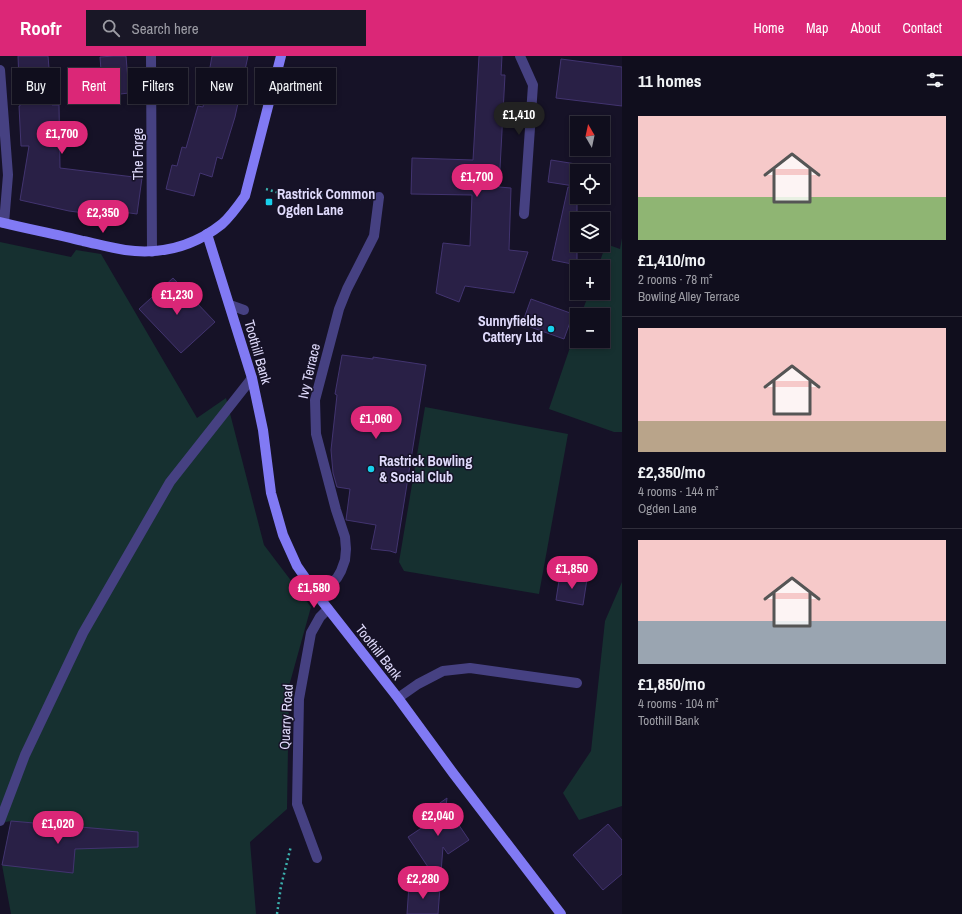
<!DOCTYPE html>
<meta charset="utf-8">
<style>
body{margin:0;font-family:"Archivo Narrow",sans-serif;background:#191726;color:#f1f3f6;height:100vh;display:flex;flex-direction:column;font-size:15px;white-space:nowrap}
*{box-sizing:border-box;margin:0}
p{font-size:13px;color:#9c9ca4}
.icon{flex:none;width:22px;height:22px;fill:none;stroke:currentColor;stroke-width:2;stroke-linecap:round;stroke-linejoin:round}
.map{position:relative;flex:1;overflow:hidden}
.panel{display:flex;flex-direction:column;background:#100e1d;width:340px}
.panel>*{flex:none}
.hud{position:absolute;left:12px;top:12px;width:380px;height:36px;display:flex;gap:8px}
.needle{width:26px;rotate:351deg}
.tools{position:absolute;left:570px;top:60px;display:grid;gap:8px}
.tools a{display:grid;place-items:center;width:40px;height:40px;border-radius:0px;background:#100e1d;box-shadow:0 2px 6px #0003,0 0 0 1px #302e3b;font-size:20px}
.price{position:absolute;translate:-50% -34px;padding:0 9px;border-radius:14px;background:#db2777;color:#fff;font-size:13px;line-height:26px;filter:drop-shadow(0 1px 2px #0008)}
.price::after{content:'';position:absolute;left:50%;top:24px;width:12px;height:9px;margin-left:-6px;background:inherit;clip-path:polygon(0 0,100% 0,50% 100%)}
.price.active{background:#222;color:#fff}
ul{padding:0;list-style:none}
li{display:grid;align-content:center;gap:8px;height:212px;padding:0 16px}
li+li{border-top:1px solid #302e3b}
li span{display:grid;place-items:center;height:124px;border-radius:0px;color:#555}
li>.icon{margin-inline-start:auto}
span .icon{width:72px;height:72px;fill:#fffc;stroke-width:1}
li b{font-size:17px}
h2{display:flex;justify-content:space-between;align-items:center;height:48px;padding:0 16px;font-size:17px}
.pill{padding:0 14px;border-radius:0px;background:#100e1d;box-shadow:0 2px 6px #0003,0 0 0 1px #302e3b;font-size:14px;line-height:36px}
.pill.active{background:#db2777;color:#fff}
header{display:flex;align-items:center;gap:24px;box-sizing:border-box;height:56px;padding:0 20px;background:#db2777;color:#fff}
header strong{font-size:19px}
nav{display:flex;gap:22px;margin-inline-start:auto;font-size:14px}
.search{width:280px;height:36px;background:#191726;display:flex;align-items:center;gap:10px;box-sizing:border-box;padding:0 14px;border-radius:0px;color:#9c9ca4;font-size:15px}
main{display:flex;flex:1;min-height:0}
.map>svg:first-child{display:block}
</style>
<header>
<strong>Roofr</strong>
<div class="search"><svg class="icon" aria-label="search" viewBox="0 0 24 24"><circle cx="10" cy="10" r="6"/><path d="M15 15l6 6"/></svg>Search here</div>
<nav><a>Home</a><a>Map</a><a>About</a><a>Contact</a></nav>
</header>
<main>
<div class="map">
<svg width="622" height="858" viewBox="0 0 622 858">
<rect width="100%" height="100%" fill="#161227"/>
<g fill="#163030">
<polygon points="622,182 622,376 614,376 549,353 577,271 577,285 603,285 603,259 581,259 589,237 603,237 603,211 598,211 606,188 620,193"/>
<polygon points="0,186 71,201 76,194 101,198 197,362 226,342 264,489 311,551 289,630 287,753 250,786 256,858 11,858 2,809 11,765 0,767"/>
<polygon points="425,351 568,378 539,538 404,515 399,506"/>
<polygon points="622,526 622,750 579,764 563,737 591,695 605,565"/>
</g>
<g fill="#292046" stroke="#423470">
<polygon points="18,0 48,0 52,49 59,49 60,112 142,122 137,158 108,154 107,160 69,155 20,144 29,90 21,90 19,50 20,50"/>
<polygon points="114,0 126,0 129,37 103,40 100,1"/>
<polygon points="212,0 248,0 235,61 222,103 217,101 212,121 200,117 194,140 166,133 172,109 177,110 182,91 186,92 198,50 203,51"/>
<polygon points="479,0 502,0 501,19 505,19 499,131 511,132 509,194 528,196 514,237 465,230 459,246 436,237 443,187 470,190 472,139 411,138 412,102 473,104"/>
<polygon points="561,3 622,11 622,50 556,42"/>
<polygon points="551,104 576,108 574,130 548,126"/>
<polygon points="568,131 577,132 577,209 552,204"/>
<polygon points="173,222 215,266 181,297 139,253"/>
<polygon points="531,243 573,258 564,283 522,268"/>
<polygon points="342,299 373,303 373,301 426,309 396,497 390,495 371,493 376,469 346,464 350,433 337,431 333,417 331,394 337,339 335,338"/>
<polygon points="560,518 587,523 583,549 556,544"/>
<polygon points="447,742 446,750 469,784 448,798 443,791 440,829 408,781 426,769 420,761"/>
<polygon points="11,765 138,776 138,791 75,793 73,817 2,809"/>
<polygon points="608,768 622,784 622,818 603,834 573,799"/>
<polygon points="409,829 440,831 438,858 407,858"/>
</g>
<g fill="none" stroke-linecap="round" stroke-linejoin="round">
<g stroke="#3bb0ad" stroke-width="2.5" stroke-dasharray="2 3" stroke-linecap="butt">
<polyline points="266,133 276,136 361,143"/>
<polyline points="277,858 281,830 291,790"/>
</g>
<g stroke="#464182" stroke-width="10">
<polyline points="151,0 152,196"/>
<polyline points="230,249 244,254"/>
<polyline points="318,540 337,522 341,515 345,504 346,493 345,481 336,454 316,378 315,344 339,253 347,233 374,180 379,141"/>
<polyline points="398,642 418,628 443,615 470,612 577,627"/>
<polyline points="0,765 25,699 83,577 170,426 252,322"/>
<polyline points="317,802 297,748 299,643 311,577 320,561 328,553"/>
</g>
<g stroke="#464182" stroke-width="10">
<polyline points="520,0 533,29 524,158"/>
<polyline points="0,14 8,119 4,167"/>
</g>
<g stroke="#817af4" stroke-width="10">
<path d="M0 166C28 173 56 178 83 185 97 188 111 192 125 194 161 199 193 191 222 168 231 160 238 150 245 140L281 0"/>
<polyline points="207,178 252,322 263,374 271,437 283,479 297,510 318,540 398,642 453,717 561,858"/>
</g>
</g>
<g fill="#18d0ec" stroke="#161227" stroke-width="1.5">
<rect x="265" y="142" width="8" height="8" rx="2"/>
<circle cx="551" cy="273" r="4"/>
<circle cx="371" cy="413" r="4"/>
</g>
<g text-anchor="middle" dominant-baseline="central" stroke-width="3" stroke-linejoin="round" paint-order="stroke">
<g font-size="14" fill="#e0dbfc" stroke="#161227">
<text transform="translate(138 98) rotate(-90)">The Forge</text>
<text transform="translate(258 296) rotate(74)">Toothill Bank</text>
<text transform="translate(309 315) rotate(-77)">Ivy Terrace</text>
<text transform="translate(379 596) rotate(52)">Toothill Bank</text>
<text transform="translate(286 661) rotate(-87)">Quarry Road</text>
</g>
<g font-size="14" font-weight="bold" fill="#e0dbfc" stroke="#161227" text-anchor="start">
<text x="277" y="138">Rastrick Common<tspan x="277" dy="16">Ogden Lane</tspan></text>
<text x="543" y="265" text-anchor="end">Sunnyfields<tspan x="543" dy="16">Cattery Ltd</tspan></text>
<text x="379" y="405">Rastrick Bowling<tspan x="379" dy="16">&amp; Social Club</tspan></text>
</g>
</g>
</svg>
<div class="tools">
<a><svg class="needle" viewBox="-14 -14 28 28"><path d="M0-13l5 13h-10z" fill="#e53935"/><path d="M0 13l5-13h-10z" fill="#9c9ca4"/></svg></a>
<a><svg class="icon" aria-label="locate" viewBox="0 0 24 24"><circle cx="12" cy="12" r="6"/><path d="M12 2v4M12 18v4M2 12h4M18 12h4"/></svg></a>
<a><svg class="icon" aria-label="layers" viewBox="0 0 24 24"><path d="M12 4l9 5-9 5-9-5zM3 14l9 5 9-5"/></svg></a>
<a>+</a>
<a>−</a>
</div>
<b class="price active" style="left:519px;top:80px">£1,410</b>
<b class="price" style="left:62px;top:99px">£1,700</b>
<b class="price" style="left:477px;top:142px">£1,700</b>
<b class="price" style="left:103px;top:178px">£2,350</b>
<b class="price" style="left:177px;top:260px">£1,230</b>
<b class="price" style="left:376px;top:384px">£1,060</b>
<b class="price" style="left:572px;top:534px">£1,850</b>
<b class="price" style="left:314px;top:553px">£1,580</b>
<b class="price" style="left:438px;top:781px">£2,040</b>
<b class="price" style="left:58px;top:789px">£1,020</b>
<b class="price" style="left:423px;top:844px">£2,280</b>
<div class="hud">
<a class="pill">Buy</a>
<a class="pill active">Rent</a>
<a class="pill">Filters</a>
<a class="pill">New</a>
<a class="pill">Apartment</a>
</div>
</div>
<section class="panel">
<h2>11 homes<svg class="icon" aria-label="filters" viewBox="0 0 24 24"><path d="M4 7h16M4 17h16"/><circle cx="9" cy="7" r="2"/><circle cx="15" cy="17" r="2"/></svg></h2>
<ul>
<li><span style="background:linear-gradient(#f6c9c9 65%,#8fb573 0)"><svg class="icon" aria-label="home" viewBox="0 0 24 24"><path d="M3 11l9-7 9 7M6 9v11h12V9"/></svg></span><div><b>£1,410/mo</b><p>2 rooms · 78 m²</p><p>Bowling Alley Terrace</p></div></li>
<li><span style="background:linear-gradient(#f6c9c9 75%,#b9a48a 0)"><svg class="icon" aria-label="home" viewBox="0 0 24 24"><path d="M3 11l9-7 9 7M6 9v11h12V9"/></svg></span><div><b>£2,350/mo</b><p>4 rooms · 144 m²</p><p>Ogden Lane</p></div></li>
<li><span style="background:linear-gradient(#f6c9c9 65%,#9aa5b1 0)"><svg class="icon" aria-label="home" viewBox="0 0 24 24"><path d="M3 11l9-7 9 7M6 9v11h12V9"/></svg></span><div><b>£1,850/mo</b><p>4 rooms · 104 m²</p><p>Toothill Bank</p></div></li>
</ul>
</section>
</main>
